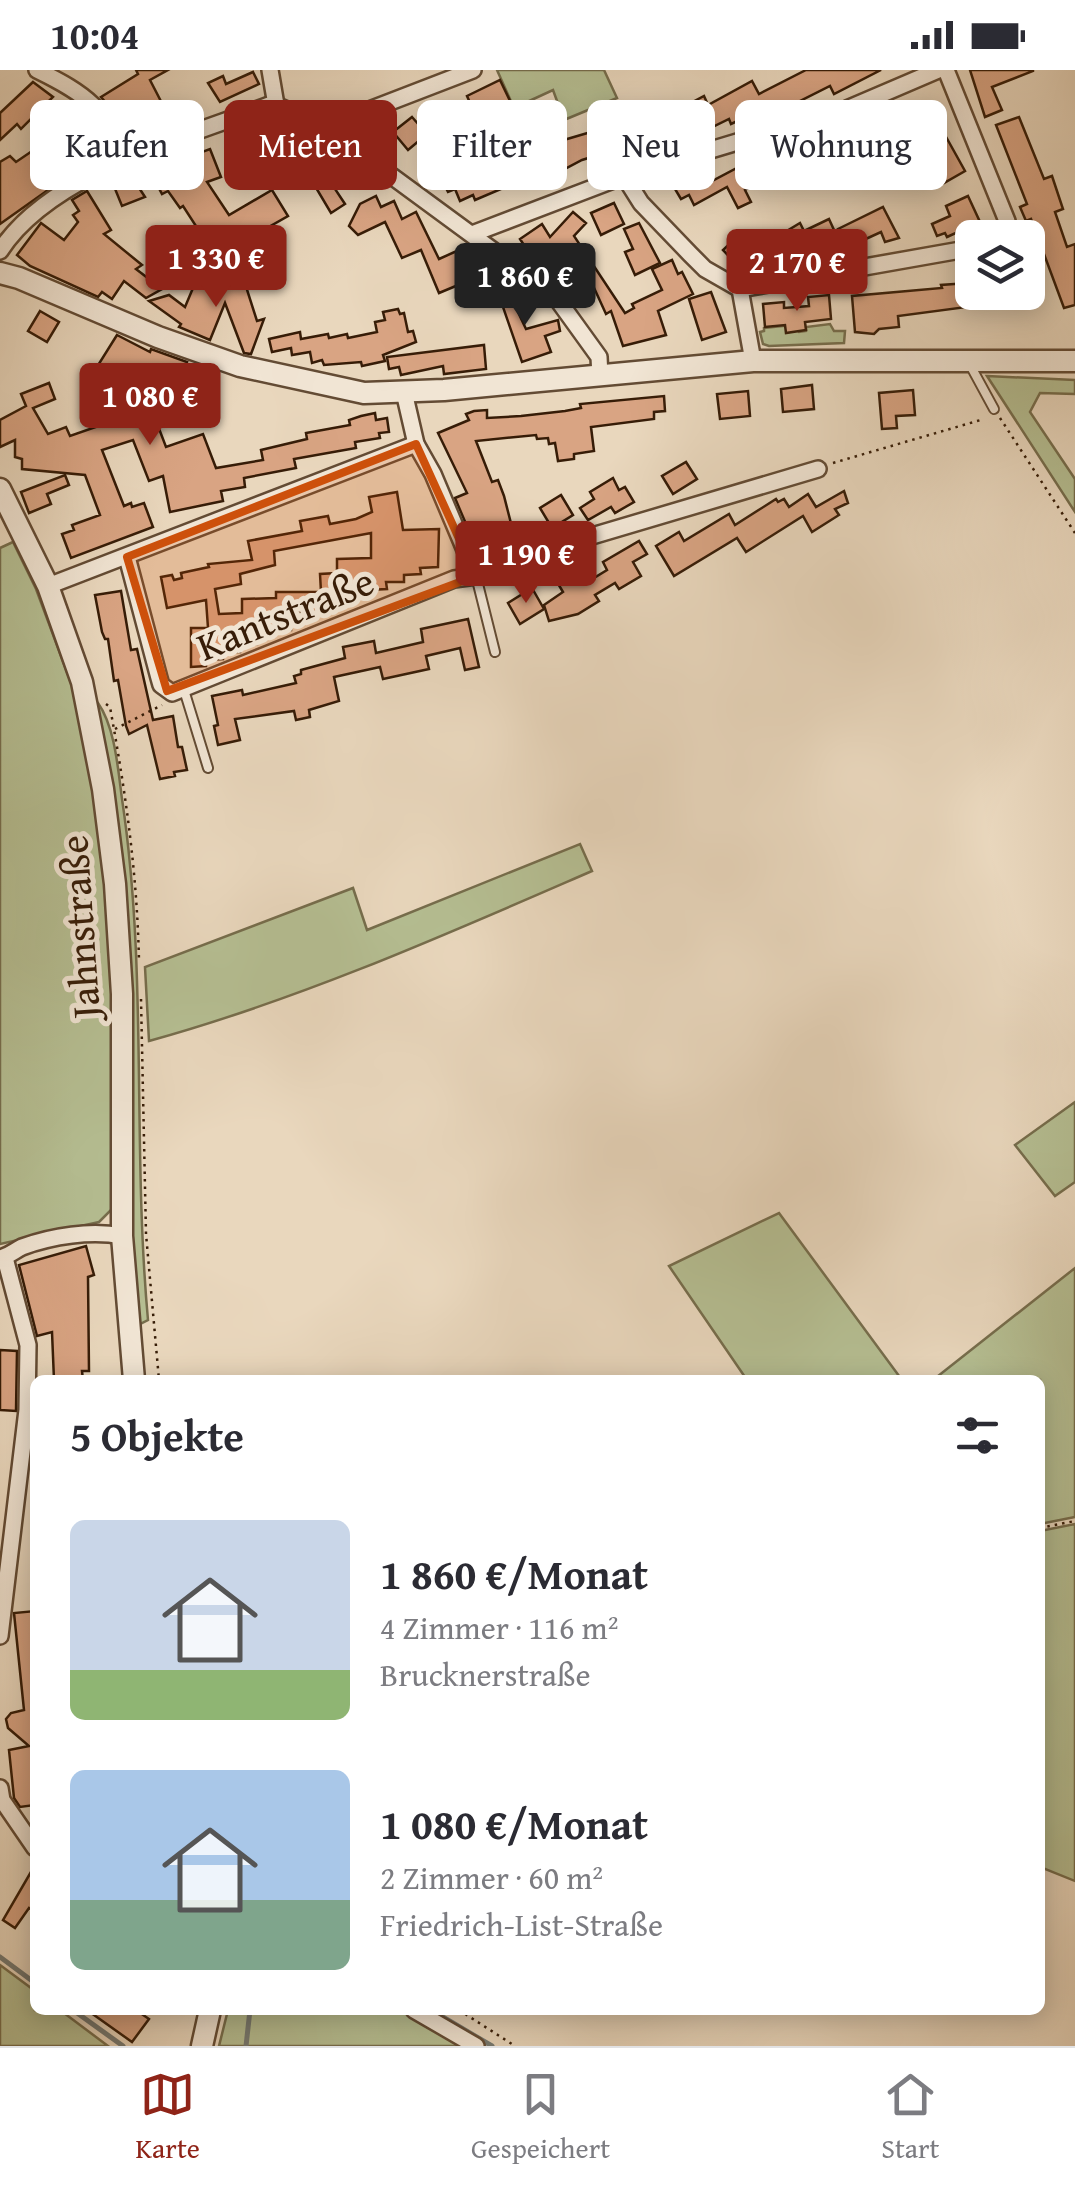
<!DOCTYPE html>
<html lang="de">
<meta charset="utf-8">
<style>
body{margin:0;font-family:"Gentium Book Plus",serif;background:#f2f2f3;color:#2b2b33;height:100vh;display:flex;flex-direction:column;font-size:38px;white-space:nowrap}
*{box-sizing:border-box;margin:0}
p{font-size:32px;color:#7c7c81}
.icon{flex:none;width:55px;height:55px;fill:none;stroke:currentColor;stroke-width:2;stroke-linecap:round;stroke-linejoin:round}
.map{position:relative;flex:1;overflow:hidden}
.details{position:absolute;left:30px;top:1305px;width:1015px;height:640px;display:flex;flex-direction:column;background:#fff;border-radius:15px;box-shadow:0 5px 25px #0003}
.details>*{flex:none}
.hud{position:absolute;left:30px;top:30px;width:1015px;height:90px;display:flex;gap:20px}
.fabs{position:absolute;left:955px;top:150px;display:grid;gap:20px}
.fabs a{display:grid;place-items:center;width:90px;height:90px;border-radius:15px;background:#fff;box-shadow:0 5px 25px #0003;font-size:50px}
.price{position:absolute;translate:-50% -85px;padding:0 22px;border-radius:10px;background:#8f2418;color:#fff;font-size:32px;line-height:65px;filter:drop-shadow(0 2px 5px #0008)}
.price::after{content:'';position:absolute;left:50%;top:60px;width:30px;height:22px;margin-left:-15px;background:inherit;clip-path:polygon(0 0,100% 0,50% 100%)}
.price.selected{background:#222;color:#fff}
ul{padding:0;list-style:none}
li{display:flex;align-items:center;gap:30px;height:250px;padding:0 40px}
li span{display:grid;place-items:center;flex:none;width:280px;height:200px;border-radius:15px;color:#555}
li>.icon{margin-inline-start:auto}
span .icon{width:120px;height:120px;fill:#fffc;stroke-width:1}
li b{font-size:42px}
h2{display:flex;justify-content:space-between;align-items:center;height:120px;padding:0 40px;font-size:42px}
.chip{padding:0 35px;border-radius:15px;background:#fff;box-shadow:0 5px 25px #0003;font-size:35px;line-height:90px}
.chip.selected{background:#8f2418;color:#fff}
.status{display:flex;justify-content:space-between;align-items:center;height:70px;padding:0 50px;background:#fff;direction:ltr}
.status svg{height:28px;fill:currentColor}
.tab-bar{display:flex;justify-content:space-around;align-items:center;height:140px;border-top:2px solid #e1e1e2;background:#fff;font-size:28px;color:#7c7c81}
.tab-bar a{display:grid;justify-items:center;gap:5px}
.tab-bar .selected{color:#8f2418}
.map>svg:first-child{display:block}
</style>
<div class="status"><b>10:04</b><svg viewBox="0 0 49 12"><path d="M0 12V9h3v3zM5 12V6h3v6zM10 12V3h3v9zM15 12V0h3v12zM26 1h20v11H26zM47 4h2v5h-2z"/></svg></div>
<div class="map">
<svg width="1075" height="1976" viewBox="0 0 1075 1976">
<rect width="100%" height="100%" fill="#e9d7bd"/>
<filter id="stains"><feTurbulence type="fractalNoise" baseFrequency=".002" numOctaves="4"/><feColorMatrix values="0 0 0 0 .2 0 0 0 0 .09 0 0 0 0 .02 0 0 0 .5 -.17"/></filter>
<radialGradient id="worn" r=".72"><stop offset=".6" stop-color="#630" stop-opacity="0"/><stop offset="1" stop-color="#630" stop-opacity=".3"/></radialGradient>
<g fill="#b5be92" stroke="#766d4c" stroke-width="2.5">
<polygon points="497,0 604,0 617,28 564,50 553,20 514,38"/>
<polygon points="830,254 834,261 845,261 844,273 769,276 763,274 760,262 764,261 764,258 792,255 799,262 806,261 806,257"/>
<polygon points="987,306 1075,310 1075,324 1040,323 1030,342 1075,409 1075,442"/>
<polygon points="13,472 36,519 83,645 107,810 113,919 115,1136 99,1152 0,1174 0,478"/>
<path d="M98 633C115 657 118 699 122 729 148 901 132 1076 148 1250L140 1254 134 1251 128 863 122 784 96 634Z"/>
<path d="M580 774 592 801C447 864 301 929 149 971L145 897 353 818 367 860Z"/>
<polygon points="1075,1032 1075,1112 1055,1126 1015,1075"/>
<polygon points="779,1143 902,1310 903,1310 747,1310 669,1196"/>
<polygon points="1075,1198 1075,1447 1040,1454 1040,1310 933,1310"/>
<polygon points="1075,1454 1075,1811 1040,1797 1040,1461"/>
<polygon points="0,1895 35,1921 35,1940 60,1940 108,1976 0,1976"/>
<polygon points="228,1940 406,1940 465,1976 219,1976"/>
</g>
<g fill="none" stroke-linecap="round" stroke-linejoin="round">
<g stroke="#737973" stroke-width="5">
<polyline points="0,1887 35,1913"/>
<polyline points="73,1940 123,1976"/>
<polyline points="431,1940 492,1976"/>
<polyline points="246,1976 250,1940"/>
</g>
</g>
<g fill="#d9a483" stroke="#361c07" stroke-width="2.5" fill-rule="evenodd">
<polygon points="136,0 168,0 150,10 167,43 180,38 186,51 161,58 135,72 118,39 114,42 101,27 138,4"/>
<polygon points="806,0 881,0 834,24 830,16 782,40 778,32 731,54 729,49 690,68 686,60 636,83 632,75 613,84 608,73 636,59 635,56 652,47 655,52 704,26 708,35 752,11 759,24"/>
<polygon points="970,0 1033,0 1033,1 992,17 1002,40 985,47"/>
<polygon points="253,2 259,14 220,32 208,13 223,6 226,14"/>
<polygon points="500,10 511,33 487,44 481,32 472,37 467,26"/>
<polygon points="33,12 53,27 21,59 17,54 0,70 0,43"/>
<polygon points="930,38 965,101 944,113 937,101 932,104 919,83 904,90 898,77 921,65 911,50"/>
<polygon points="81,40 107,75 69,96 72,103 0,154 0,92 10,86 16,92 38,77 32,71 42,64 47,70 72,58 66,49"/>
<polygon points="412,47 427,64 408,80 393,62"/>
<polygon points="1019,47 1044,109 1052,106 1063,139 1055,142 1067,177 1075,174 1075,235 1064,238 1031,149 1026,151 1020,137 1027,134 996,55"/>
<polygon points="882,55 901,85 882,96 880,92 859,105 851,94 812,112 810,106 801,106 780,117 772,97 816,80 818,84 860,65 862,68"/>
<polygon points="601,59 611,81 582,90 544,110 542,105 529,111 527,108 475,130 473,125 460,131 455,119 448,122 442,110 435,113 426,94 446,85 457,109 489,94 530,81 532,85 557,72"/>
<polygon points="210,79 221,107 207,112 229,145 272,120 288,146 216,187 183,136 180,138 168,121 162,124 150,101"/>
<polygon points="338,89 350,110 335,119 345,134 331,143 309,106"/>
<polygon points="752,90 762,111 745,120 751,132 738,138 727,117 694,135 689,125 681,129 675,119 707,101 712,111"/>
<polygon points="128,101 145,127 122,136 111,109"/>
<polygon points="87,121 111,160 104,164 142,195 136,199 162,219 146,228 124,211 112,229 102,222 98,227 30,196 17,185 41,153 64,170 78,152 73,145 79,141 72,130"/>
<polygon points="376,126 381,137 394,131 402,149 416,142 439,189 459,180 468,202 460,206 463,213 439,223 421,180 402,188 385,152 358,165 349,156 360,134"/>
<polygon points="968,126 980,152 947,167 945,163 937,166 932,154 950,146 946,136"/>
<polygon points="614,133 624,154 601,165 591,143"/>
<polygon points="883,137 899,168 885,172 881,162 846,178 838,159"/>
<polygon points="573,142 586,153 574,166 625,243 634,238 632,234 662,220 652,199 672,190 678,204 682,202 693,224 658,241 666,265 623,276 611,241 606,244 590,209 572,216 547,179 533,189 520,169 542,154 550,167"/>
<polygon points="829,149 839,171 813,183 809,175 779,193 767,173 800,153 804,161"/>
<polygon points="639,153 660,193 635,205 625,182 633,179 624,159"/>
<polygon points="739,165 755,181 739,197 723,180"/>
<polygon points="242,204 257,251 264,249 251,284 244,283 225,233 210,270 179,257 181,254 149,231 169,225 185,237 193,218"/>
<polygon points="502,208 526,259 558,250 560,261 545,266 551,282 522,292 494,211"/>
<polygon points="968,213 969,222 994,222 995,237 982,238 981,235 898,246 899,257 879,259 874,264 855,262 852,226 942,218 941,215"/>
<polygon points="711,222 726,262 702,270 689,229"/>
<polygon points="829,225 831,249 805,252 806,260 786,263 785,255 765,257 763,234 784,232 784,238 809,236 808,227"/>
<polygon points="398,239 400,244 404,243 408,262 413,261 416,272 383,285 385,291 362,296 361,292 324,295 322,290 312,293 310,282 292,285 291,278 272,282 269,269 300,262 301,269 328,264 329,268 347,264 348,268 377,262 375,252 385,250 383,242"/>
<polygon points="40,241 59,252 47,272 28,261"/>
<polygon points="117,265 150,282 151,279 187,292 173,326 150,335 166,377 203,364 216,398 263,390 261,380 307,369 306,363 350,355 349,350 361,346 375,343 376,350 387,348 389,362 379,363 380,368 355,372 356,378 294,389 296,398 244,408 245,417 221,421 223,431 170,442 163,406 149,411 133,370 102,380 124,436 131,433 132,437 144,433 153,457 71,488 62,464 74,460 72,455 100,445 85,405 22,399 22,389 15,387 15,370 0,377 0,350 26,336 21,324 49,313 55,329 33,338 48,364 66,357 70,366 133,344 117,314 95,300"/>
<polygon points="484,275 486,299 444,304 443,296 401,305 399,297 389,299 387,287"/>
<polygon points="212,312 218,328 185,342 178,325"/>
<polygon points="812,315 814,339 783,342 781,319"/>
<polygon points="913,320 915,345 896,346 897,358 882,359 879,323"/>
<polygon points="748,321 750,346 720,349 717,324"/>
<polygon points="664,326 665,341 654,342 654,349 591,357 594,381 574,384 574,389 558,391 555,373 549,374 548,368 537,369 536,365 476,371 492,412 498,410 504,426 516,473 505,477 507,482 487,490 485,485 480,487 455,428 467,423 438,363 469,350 466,344 474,341 487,340 487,348 521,346 565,341 581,338 580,334"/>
<polygon points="686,392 697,409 673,424 662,406"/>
<polygon points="65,405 69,415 47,424 51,434 29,443 21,422"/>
<polygon points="613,408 619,420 625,417 634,432 615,443 611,437 588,450 580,438 594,429 590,422"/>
<polygon points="844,421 848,433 835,439 839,445 812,462 803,446 746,482 737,468 674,506 656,476 679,462 684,471 729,444 735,455 776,429 778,432 784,429 789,437 808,424 816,437"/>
<path d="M397 422 403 460 439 459 438 497 420 498 421 504 404 505V512H386L387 519 369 520V527H352V534H335V541L291 543V560H274V566L257 567V574H240V582H223V589L206 590V596L191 597V558H208L206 530 167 538 161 507 172 505 174 510 182 508 181 503 209 497 208 494 252 490 248 471 302 461 300 451 328 446 330 454 356 449 372 442 369 427ZM371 463V488L337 489V503L320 504 321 522H276V528L242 529V543L219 544 215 519 241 514 240 504 275 495 274 481Z"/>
<polygon points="561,425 573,445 552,458 540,438"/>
<polygon points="639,471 647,484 633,492 641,506 619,519 615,513 595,525 599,531 578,544 549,551 544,535 563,522 554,507 573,496 584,514 607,500 603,492"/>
<polygon points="532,518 544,539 520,554 508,533"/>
<polygon points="121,521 131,580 137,579 153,650 173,646 178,677 182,677 187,700 174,702 175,706 160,709 147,655 129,664 126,656 118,610 114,611 108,569 105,569 102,562 95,525"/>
<polygon points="468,549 479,597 465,600 460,578 426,586 429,599 383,609 380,597 334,607 339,631 309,640 310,647 296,650 294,641 235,649 240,670 218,675 214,656 218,655 212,626 242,620 243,625 296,613 294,606 301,604 301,600 345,588 343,577 374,571 376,583 423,572 421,559"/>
<polygon points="86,1176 94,1205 88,1207 89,1301 82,1301 83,1310 54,1310 52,1262 37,1266 19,1195"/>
<polygon points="0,1280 17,1281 16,1341 0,1340"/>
<polygon points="35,1541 35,1735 20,1737 14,1728 9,1680 29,1676 8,1658 6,1649 11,1643 24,1640 14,1543"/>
<polygon points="35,1795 35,1842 29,1838 15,1858 3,1850"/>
<polygon points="87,1940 136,1940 149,1949 132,1972"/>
</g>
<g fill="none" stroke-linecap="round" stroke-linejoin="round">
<defs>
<g id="service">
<polyline points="969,293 994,339"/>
<polyline points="476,506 495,582"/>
<polyline points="184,620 208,698"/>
</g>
<g id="minor">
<path d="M37 0C88 25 104 38 127 90"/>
<polyline points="270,0 276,35"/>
<polyline points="946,0 1007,151 1007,160 1002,168"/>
<polyline points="325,57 473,0"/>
<polyline points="624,106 641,133 690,184 705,199 740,219 972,178"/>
<polyline points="472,164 624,106 847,39 938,0"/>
<path d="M0 181C50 103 186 67 269 35H276L325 57 555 226 599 287 600 306"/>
<polyline points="740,219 753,291"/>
<polyline points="404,322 416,374 433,404 476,506"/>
<polyline points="127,487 159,608 161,615 172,623 454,509 476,506 538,482 818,399"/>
<polyline points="48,516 416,374"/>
<path d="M0 1188C9 1186 14 1181 22 1177 52 1166 91 1160 122 1166"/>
<polyline points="0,1566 27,1340 28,1275 5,1188"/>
<polyline points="0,1718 2,1730 35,1778"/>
<polyline points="414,1940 476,1976"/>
</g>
<g id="tertiary">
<polyline points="0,203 19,208 158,267 240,296 364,323 444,320 753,291 1075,291"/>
<polyline points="0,419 48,516 82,612 103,719 115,814 122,924 122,1166 134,1310"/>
<polyline points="202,1976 210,1940"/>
</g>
</defs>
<use href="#service" stroke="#634b34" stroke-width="12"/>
<use href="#minor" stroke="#634b34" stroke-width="20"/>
<use href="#tertiary" stroke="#634b34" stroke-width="25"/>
<g stroke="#361c07" stroke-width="2.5" stroke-dasharray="2.5 5" stroke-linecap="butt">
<polyline points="1000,348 1075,463"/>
<polyline points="833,393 984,349"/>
<path d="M106 634 110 637C126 725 137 802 139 891"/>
<polyline points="115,659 162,635"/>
<polyline points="141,929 146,1164 159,1310"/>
<polyline points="1040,1458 1075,1451"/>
<polyline points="459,1940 515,1976"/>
</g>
<use href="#service" stroke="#f1e5d4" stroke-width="8"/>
<use href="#minor" stroke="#f1e5d4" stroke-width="15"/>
<use href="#tertiary" stroke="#f1e5d4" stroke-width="20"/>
</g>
<path fill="#cd500b" fill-opacity="0.2" stroke="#cd500b" stroke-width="8" stroke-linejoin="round" d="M416 374 476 506 167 621 127 487Z"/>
<g text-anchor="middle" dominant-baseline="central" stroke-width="10" stroke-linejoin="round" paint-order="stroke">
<g font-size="40" fill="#361c07" stroke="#f1e5d4">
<text transform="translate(285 543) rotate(-22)">Kantstraße</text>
<text transform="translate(79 857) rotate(-94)">Jahnstraße</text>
</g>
</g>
<rect width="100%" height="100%" filter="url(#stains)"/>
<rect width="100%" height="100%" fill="url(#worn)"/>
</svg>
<div class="fabs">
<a><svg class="icon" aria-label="layers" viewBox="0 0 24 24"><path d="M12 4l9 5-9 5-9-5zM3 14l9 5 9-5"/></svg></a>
</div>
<b class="price" style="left:216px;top:240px">1 330 €</b>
<b class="price" style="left:797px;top:244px">2 170 €</b>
<b class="price selected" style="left:525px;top:258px">1 860 €</b>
<b class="price" style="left:150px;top:378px">1 080 €</b>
<b class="price" style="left:526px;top:536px">1 190 €</b>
<div class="hud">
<a class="chip">Kaufen</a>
<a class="chip selected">Mieten</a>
<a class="chip">Filter</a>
<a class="chip">Neu</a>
<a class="chip">Wohnung</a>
</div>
<section class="details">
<h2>5 Objekte<svg class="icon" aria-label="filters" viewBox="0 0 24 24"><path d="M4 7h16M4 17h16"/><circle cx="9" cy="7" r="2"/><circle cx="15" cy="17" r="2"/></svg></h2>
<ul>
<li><span style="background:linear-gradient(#c9d6e8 75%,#8fb573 0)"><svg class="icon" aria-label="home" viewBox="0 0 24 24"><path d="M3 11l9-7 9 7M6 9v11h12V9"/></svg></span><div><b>1 860 €/Monat</b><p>4 Zimmer · 116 m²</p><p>Brucknerstraße</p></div></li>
<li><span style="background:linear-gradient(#a9c7e8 65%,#7fa58c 0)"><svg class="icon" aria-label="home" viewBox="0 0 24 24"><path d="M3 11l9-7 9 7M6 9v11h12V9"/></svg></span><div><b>1 080 €/Monat</b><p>2 Zimmer · 60 m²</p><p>Friedrich-List-Straße</p></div></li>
</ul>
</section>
</div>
<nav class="tab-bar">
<a class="selected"><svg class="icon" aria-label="map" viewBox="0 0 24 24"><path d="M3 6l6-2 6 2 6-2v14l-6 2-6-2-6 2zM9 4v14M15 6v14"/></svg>Karte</a>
<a><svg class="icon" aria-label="saved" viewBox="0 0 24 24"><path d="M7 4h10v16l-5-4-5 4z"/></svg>Gespeichert</a>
<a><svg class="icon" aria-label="home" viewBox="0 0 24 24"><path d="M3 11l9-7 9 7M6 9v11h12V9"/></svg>Start</a>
</nav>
